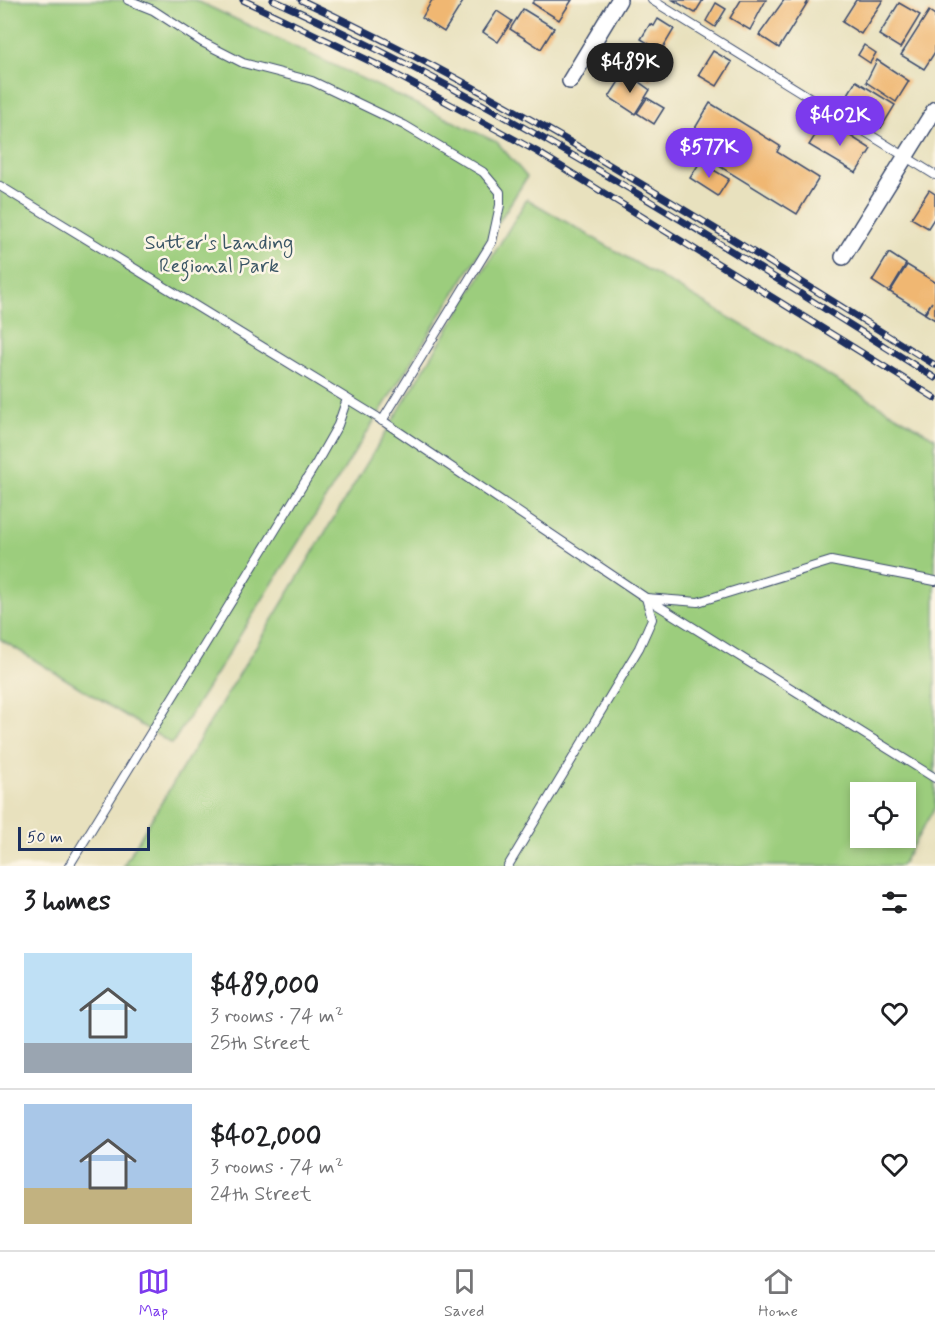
<!DOCTYPE html>
<meta charset="utf-8">
<style>
body{margin:0;font-family:Mynerve,sans-serif;background:#f2f2f2;color:#202124;height:100vh;display:flex;flex-direction:column;font-size:22px;white-space:nowrap}
*{box-sizing:border-box;margin:0}
p{font-size:20px;color:#757577}
.icon{flex:none;width:33px;height:33px;fill:none;stroke:currentColor;stroke-width:2;stroke-linecap:round;stroke-linejoin:round}
.map{position:relative;height:866px;overflow:hidden}
.details{display:flex;flex-direction:column;background:#fff;flex:1}
.details>*{flex:none}
.tools{position:absolute;left:850px;top:782px;display:grid;gap:12px}
.tools a{display:grid;place-items:center;width:66px;height:66px;border-radius:0px;background:#fff;box-shadow:0 3px 9px #0003;font-size:30px}
.scale{position:absolute;left:18px;bottom:15px;width:132px;box-sizing:border-box;padding-left:6px;border:3px solid #1b2f5e;border-top:0;font-size:16px;line-height:21px;white-space:nowrap;color:#1b2f5e;-webkit-text-stroke:4px #fcf5e5;paint-order:stroke}
.price{position:absolute;translate:-50% -51px;padding:0 14px;border-radius:21px;background:#7c3aed;color:#fff;font-size:20px;line-height:39px;filter:drop-shadow(0 2px 3px #0008)}
.price::after{content:'';position:absolute;left:50%;top:36px;width:18px;height:14px;margin-left:-9px;background:inherit;clip-path:polygon(0 0,100% 0,50% 100%)}
.price.selected{background:#222;color:#fff}
ul{padding:0;list-style:none}
li{display:flex;align-items:center;gap:18px;height:150px;padding:0 24px}
li+li{border-top:2px solid #e0e0e0}
li span{display:grid;place-items:center;flex:none;width:168px;height:120px;border-radius:0px;color:#555}
li>.icon{margin-inline-start:auto}
span .icon{width:72px;height:72px;fill:#fffc;stroke-width:1}
li b{font-size:26px}
h2{display:flex;justify-content:space-between;align-items:center;height:72px;padding:0 24px;font-size:26px}
.tabs{display:flex;justify-content:space-around;align-items:center;height:84px;border-top:2px solid #e0e0e0;background:#fff;font-size:16px;color:#757577}
.tabs a{display:grid;justify-items:center;gap:3px}
.tabs .selected{color:#7c3aed}
.map>svg:first-child{display:block}
</style>
<div class="map">
<svg width="935" height="866" viewBox="0 0 935 866">
<rect width="100%" height="100%" fill="#fcf5e5"/>
<filter id="ink" filterUnits="userSpaceOnUse"><feTurbulence type="fractalNoise" baseFrequency=".0167" numOctaves="2"/><feDisplacementMap in="SourceGraphic" scale="12" xChannelSelector="R" yChannelSelector="G"/><feConvolveMatrix kernelMatrix="1 2 1 2 8 2 1 2 1" color-interpolation-filters="sRGB"/></filter>
<filter id="wash" filterUnits="userSpaceOnUse"><feTurbulence type="fractalNoise" baseFrequency=".008" numOctaves="4" result="noise"/><feDisplacementMap in="SourceGraphic" scale="24" xChannelSelector="R" yChannelSelector="G"/><feGaussianBlur stdDeviation="1.35" result="paint"/><feColorMatrix in="noise" values="0 0 0 0 0 0 0 0 0 0 0 0 0 0 0 0 0 1.4 0 .05"/><feComposite in="paint" operator="in"/></filter>
<g filter="url(#wash)">
<rect width="100%" height="100%" fill="#e8e1be"/>
<g fill="#9ccd7d" stroke="#5c7e6e" stroke-width="1.5" fill-rule="evenodd">
<polygon points="0,0 195,0 497,142 527,177 172,744 0,639"/>
<path d="M527 199 935 438V807L901 866H123ZM861 792H906V837H861Z"/>
</g>
<g id="blocks">
<g fill="#f0b772">
<polygon points="432,0 464,0 444,32 422,18"/>
<polygon points="535,0 572,0 559,20 532,3"/>
<polygon points="673,0 703,0 695,13"/>
<polygon points="741,0 766,0 750,30 730,18"/>
<polygon points="784,0 809,0 779,48 759,35"/>
<polygon points="856,0 883,0 861,34 842,22"/>
<polygon points="716,3 726,9 715,27 706,21"/>
<polygon points="899,3 920,15 900,48 879,35"/>
<polygon points="523,9 554,28 541,49 510,29"/>
<polygon points="497,11 512,21 498,42 483,32"/>
<polygon points="929,11 935,15 935,52 924,69 901,55"/>
<polygon points="658,19 674,29 661,51 641,39 650,24 654,26"/>
<polygon points="636,45 662,61 650,81 629,64 634,57 630,55"/>
<polygon points="864,45 876,53 870,63 858,55"/>
<polygon points="713,51 732,62 717,86 698,75"/>
<polygon points="877,60 909,81 896,102 866,82"/>
<polygon points="623,75 630,79 632,77 650,90 635,114 609,97"/>
<polygon points="856,81 895,105 881,128 842,104"/>
<polygon points="647,98 664,108 654,124 637,113"/>
<polygon points="710,103 780,146 777,152 819,178 797,214 685,145"/>
<polygon points="825,120 871,149 856,173 809,145"/>
<polygon points="700,162 729,179 718,196 690,178"/>
<polygon points="929,190 935,194 935,217 928,228 911,218"/>
<polygon points="889,253 906,264 889,292 872,281"/>
<polygon points="907,265 935,282 935,320 925,314 932,302 924,313 890,292"/>
</g>
</g>
</g>
<g filter="url(#ink)">
<use href="#blocks" fill-opacity="0" stroke="#3a4a6c" stroke-width="1.5"/>
<g fill="none" stroke-linecap="round" stroke-linejoin="round">
<defs>
<g id="service">
<polyline points="128,0 153,10 202,42 243,63 312,81 404,125 483,172 500,192 500,205 492,242 382,421"/>
<polyline points="652,0 935,175"/>
<polyline points="0,186 377,417 646,598 652,619 639,648 508,866"/>
<polyline points="935,581 831,561 698,602 646,598 935,778"/>
<polyline points="69,866 317,462 338,425 347,399"/>
</g>
<g id="minor">
<polyline points="570,81 619,0"/>
<polyline points="843,257 935,109"/>
</g>
</defs>
<use href="#service" stroke="#3a4a6c" stroke-width="10"/>
<use href="#minor" stroke="#3a4a6c" stroke-width="18"/>
<use href="#service" stroke="#fff" stroke-width="8"/>
<use href="#minor" stroke="#fff" stroke-width="15"/>
<defs>
<g id="rail">
<polyline points="243,0 382,67 536,151 935,398"/>
<path d="M273 0C506 104 719 243 935 378"/>
<path d="M301 0C523 104 727 236 935 365"/>
</g>
</defs>
<use href="#rail" stroke="#1b2f5e" stroke-width="7"/>
<use href="#rail" stroke="#fcf5e5" stroke-width="4.5" stroke-dasharray="14" stroke-linecap="butt"/>
</g>
</g>
<g text-anchor="middle" dominant-baseline="central" stroke-width="5" stroke-linejoin="round" paint-order="stroke">
<g font-size="20" fill="#3b5666" stroke="#fcf5e5">
<text x="219" y="243">Sutter's Landing<tspan x="219" dy="23">Regional Park</tspan></text>
</g>
</g>
</svg>
<div class="tools">
<a><svg class="icon" aria-label="locate" viewBox="0 0 24 24"><circle cx="12" cy="12" r="6"/><path d="M12 2v4M12 18v4M2 12h4M18 12h4"/></svg></a>
</div>
<div class="scale">50 m</div>
<b class="price selected" style="left:630px;top:94px">$489K</b>
<b class="price" style="left:840px;top:147px">$402K</b>
<b class="price" style="left:709px;top:179px">$577K</b>
</div>
<section class="details">
<h2>3 homes<svg class="icon" aria-label="filters" viewBox="0 0 24 24"><path d="M4 7h16M4 17h16"/><circle cx="9" cy="7" r="2"/><circle cx="15" cy="17" r="2"/></svg></h2>
<ul>
<li><span style="background:linear-gradient(#bfe0f5 75%,#9aa5b1 0)"><svg class="icon" aria-label="home" viewBox="0 0 24 24"><path d="M3 11l9-7 9 7M6 9v11h12V9"/></svg></span><div><b>$489,000</b><p>3 rooms · 74 m²</p><p>25th Street</p></div><svg class="icon" aria-label="heart" viewBox="0 0 24 24"><path d="M12 20l-8-8c-3-5 5-10 8-4 3-6 11-1 8 4z"/></svg></li>
<li><span style="background:linear-gradient(#a9c7e8 70%,#c2b280 0)"><svg class="icon" aria-label="home" viewBox="0 0 24 24"><path d="M3 11l9-7 9 7M6 9v11h12V9"/></svg></span><div><b>$402,000</b><p>3 rooms · 74 m²</p><p>24th Street</p></div><svg class="icon" aria-label="heart" viewBox="0 0 24 24"><path d="M12 20l-8-8c-3-5 5-10 8-4 3-6 11-1 8 4z"/></svg></li>
</ul>
</section>
<nav class="tabs">
<a class="selected"><svg class="icon" aria-label="map" viewBox="0 0 24 24"><path d="M3 6l6-2 6 2 6-2v14l-6 2-6-2-6 2zM9 4v14M15 6v14"/></svg>Map</a>
<a><svg class="icon" aria-label="saved" viewBox="0 0 24 24"><path d="M7 4h10v16l-5-4-5 4z"/></svg>Saved</a>
<a><svg class="icon" aria-label="home" viewBox="0 0 24 24"><path d="M3 11l9-7 9 7M6 9v11h12V9"/></svg>Home</a>
</nav>
